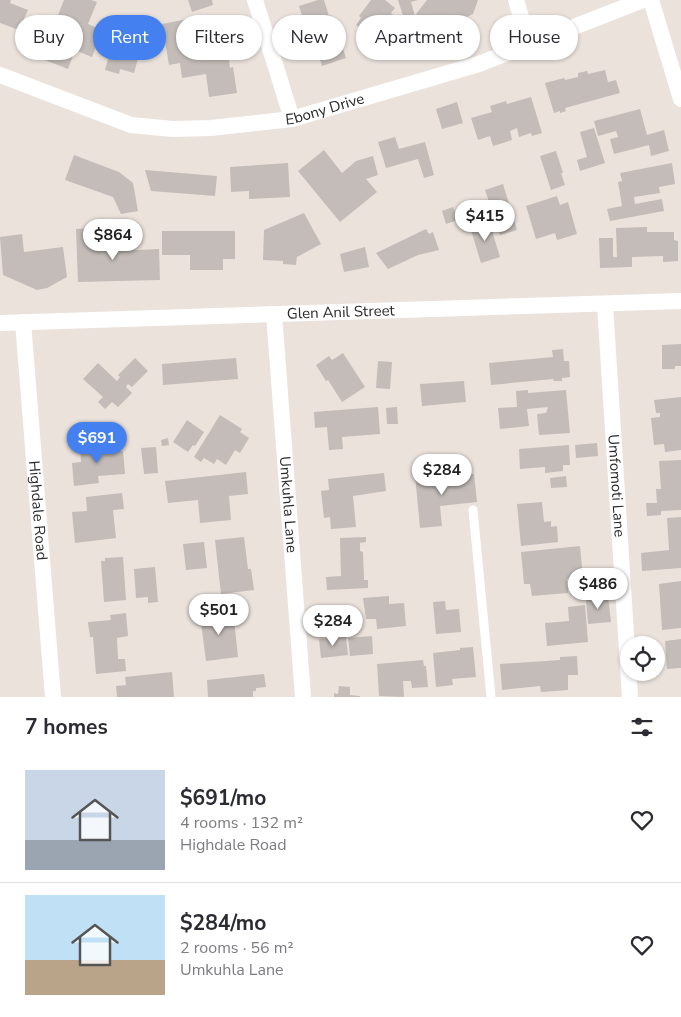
<!DOCTYPE html>
<meta charset="utf-8">
<style>
body{margin:0;font-family:"Nunito Sans",sans-serif;background:#f7f7f7;color:#2b2b33;height:100vh;display:flex;flex-direction:column;font-size:19px;white-space:nowrap}
*{box-sizing:border-box;margin:0}
p{font-size:16px;color:#7c7c81}
.icon{flex:none;width:28px;height:28px;fill:none;stroke:currentColor;stroke-width:2;stroke-linecap:round;stroke-linejoin:round}
.map{position:relative;height:697px;overflow:hidden}
.panel{display:flex;flex-direction:column;background:#fff;flex:1}
.panel>*{flex:none}
.hud{position:absolute;left:15px;top:15px;width:651px;height:45px;display:flex;gap:10px}
.controls{position:absolute;left:620px;top:636px;display:grid;gap:10px}
.controls a{display:grid;place-items:center;width:45px;height:45px;border-radius:50%;background:#fff;box-shadow:0 1px 4px #0004;font-size:25px}
.price{position:absolute;translate:-50% -42px;padding:0 11px;border-radius:18px;background:#fff;color:#222;font-size:16px;line-height:32px;filter:drop-shadow(0 1px 2px #0008)}
.price::after{content:'';position:absolute;left:50%;top:30px;width:15px;height:11px;margin-left:-8px;background:inherit;clip-path:polygon(0 0,100% 0,50% 100%)}
.price.selected{background:#4480ef;color:#fff}
ul{padding:0;list-style:none}
li{display:flex;align-items:center;gap:15px;height:125px;padding:0 25px}
li+li{border-top:1px solid #e1e1e2}
li span{display:grid;place-items:center;flex:none;width:140px;height:100px;border-radius:0px;color:#555}
li>.icon{margin-inline-start:auto}
span .icon{width:60px;height:60px;fill:#fffc;stroke-width:1}
li b{font-size:21px}
h2{display:flex;justify-content:space-between;align-items:center;height:60px;padding:0 25px;font-size:21px}
.pill{padding:0 18px;border-radius:22px;background:#fff;box-shadow:0 1px 4px #0004;font-size:18px;line-height:45px}
.pill.selected{background:#4480ef;color:#fff}
.map>svg:first-child{display:block}
</style>
<div class="map">
<svg width="681" height="697" viewBox="0 0 681 697">
<rect width="100%" height="100%" fill="#ebe2dc"/>
<g fill="#c3bcb8">
<polygon points="0,0 11,0 10,3 28,10 19,30 0,23"/>
<polygon points="64,0 91,0 97,2 88,24 102,30 92,57 75,50 68,69 37,57 50,23 54,25"/>
<polygon points="188,0 212,0 213,5 192,12"/>
<polygon points="318,0 324,0 329,16 331,15 337,34 338,34 346,58 322,66 317,49 306,53 302,41 296,43 291,28 305,24 299,6"/>
<polygon points="371,0 385,0 395,8 391,13 393,15 384,26 396,34 385,48 378,42 370,53 358,45 367,33 356,25 361,18 359,16"/>
<polygon points="398,0 418,0 411,2 416,19 405,22"/>
<polygon points="427,0 478,0 473,14 461,20 457,17 450,25 446,22 439,32 416,14"/>
<polygon points="208,15 213,40 216,42 233,40 235,50 238,50 239,59 229,60 230,68 233,67 237,93 209,97 206,74 182,78 180,63 169,65 162,24"/>
<polygon points="117,25 145,33 134,73 120,69 119,74 105,70"/>
<polygon points="605,70 608,82 616,80 620,93 565,108 566,111 560,113 560,111 554,113 545,83 564,78 565,80 578,77 578,73 587,71 588,74"/>
<polygon points="531,97 542,133 532,136 531,133 519,137 517,128 510,131 512,140 493,146 490,136 478,140 471,118 492,112 490,106 506,101 507,104"/>
<polygon points="457,102 463,123 442,129 436,109"/>
<polygon points="640,109 647,135 664,130 669,151 651,156 649,145 614,154 610,139 618,137 616,131 598,136 594,121"/>
<polygon points="594,128 605,163 580,171 577,160 587,157 580,132"/>
<polygon points="395,137 399,149 425,142 434,175 424,178 418,159 386,168 378,142"/>
<polygon points="324,150 342,173 356,161 373,156 378,175 366,179 377,192 340,222 298,171"/>
<polygon points="556,151 563,173 561,173 565,185 551,190 540,156"/>
<polygon points="74,155 119,172 133,183 138,211 121,214 113,197 65,180"/>
<polygon points="288,163 290,197 249,199 249,191 231,192 230,167"/>
<polygon points="672,163 675,184 659,187 660,193 634,197 635,204 662,199 664,211 610,221 607,209 622,206 618,182 622,181 620,173"/>
<polygon points="145,170 217,176 215,196 151,191"/>
<polygon points="503,184 517,230 500,235 485,190"/>
<polygon points="557,196 560,205 568,202 577,234 557,240 555,233 536,239 526,206"/>
<polygon points="453,207 458,220 446,224 442,211"/>
<polygon points="304,213 321,244 297,257 296,265 283,264 283,261 263,260 264,230"/>
<polygon points="489,221 500,257 481,263 470,227"/>
<polygon points="647,227 647,232 674,232 674,240 678,241 678,261 663,262 663,256 632,257 632,267 600,268 599,238 613,238 613,257 617,257 616,228"/>
<polygon points="103,228 103,244 115,251 159,249 160,280 78,282 76,229"/>
<polygon points="426,229 429,234 433,232 439,250 418,255 388,269 376,253"/>
<polygon points="162,231 235,231 235,259 223,259 223,270 190,270 190,255 162,255"/>
<polygon points="22,234 24,252 63,247 67,277 47,288 37,290 3,275 0,237"/>
<polygon points="365,247 369,267 344,272 340,254"/>
<polygon points="681,344 681,366 675,366 675,369 662,369 662,345"/>
<polygon points="563,349 564,361 569,361 570,377 562,378 562,381 554,381 553,379 491,385 489,363 553,357 552,350"/>
<polygon points="343,353 365,387 342,402 328,380 326,381 316,365 329,356 332,360"/>
<polygon points="135,358 148,371 132,387 128,384 126,387 132,393 118,407 112,402 105,409 98,402 103,397 83,379 98,363 117,381 120,377 118,375"/>
<polygon points="236,358 238,379 163,385 162,364"/>
<polygon points="378,361 392,362 390,389 376,388"/>
<polygon points="464,381 466,402 422,406 420,384"/>
<polygon points="528,390 528,393 566,390 570,433 539,435 537,414 546,413 548,407 527,409 529,426 500,429 498,408 517,407 516,391"/>
<polygon points="681,397 681,450 665,452 664,444 654,445 651,418 660,417 660,413 656,413 654,400"/>
<polygon points="378,407 380,434 342,437 343,449 329,450 327,427 315,428 314,412"/>
<polygon points="397,407 398,424 387,424 386,408"/>
<polygon points="220,415 242,429 240,432 249,438 240,453 235,450 226,465 217,459 214,464 204,458 201,462 194,457"/>
<polygon points="187,420 204,432 195,446 193,445 188,452 173,442"/>
<polygon points="168,438 169,445 162,446 161,440"/>
<polygon points="597,443 598,456 576,458 575,445"/>
<polygon points="112,444 113,452 123,451 125,474 98,476 99,483 74,486 72,463 81,462 80,447"/>
<polygon points="569,445 570,465 563,465 563,471 545,473 545,467 520,469 519,449"/>
<polygon points="156,447 158,473 144,474 141,448"/>
<polygon points="681,460 681,510 661,511 661,515 647,516 646,503 657,503 656,489 661,489 659,461"/>
<polygon points="246,472 248,494 229,496 231,520 200,523 198,500 168,503 165,481"/>
<polygon points="384,473 386,491 353,496 356,527 331,529 330,517 324,518 321,491 329,490 328,479"/>
<polygon points="437,473 437,478 474,474 477,502 440,506 442,526 420,528 415,475"/>
<polygon points="566,476 567,487 551,488 550,478"/>
<polygon points="122,493 124,509 113,510 116,538 75,543 72,512 87,511 86,497"/>
<polygon points="542,502 544,522 551,521 551,527 557,526 558,542 521,546 517,504"/>
<polygon points="681,517 681,568 642,571 641,553 669,550 667,518"/>
<polygon points="244,537 248,569 251,569 254,590 221,594 215,540"/>
<polygon points="366,537 366,542 360,543 360,551 363,552 364,580 368,580 368,588 327,590 326,577 341,576 340,538"/>
<polygon points="204,542 207,568 186,570 183,544"/>
<polygon points="580,546 583,578 567,579 568,593 532,596 530,584 524,584 521,552"/>
<polygon points="123,557 126,600 104,602 101,561 105,561 105,558"/>
<polygon points="155,567 158,602 148,603 148,597 136,598 134,569"/>
<polygon points="681,581 681,628 662,630 659,584"/>
<polygon points="389,596 389,604 404,603 406,626 377,629 376,619 366,619 363,598"/>
<polygon points="608,596 611,622 588,624 586,599"/>
<polygon points="445,601 446,610 459,609 461,632 436,634 433,602"/>
<polygon points="585,605 588,642 547,646 545,623 569,621 568,607"/>
<polygon points="233,611 238,657 206,661 200,615"/>
<polygon points="126,613 128,636 117,638 118,659 125,659 126,671 96,674 93,637 90,637 88,622 111,620 110,615"/>
<polygon points="372,636 373,654 350,656 348,638"/>
<polygon points="346,637 348,655 321,658 319,639"/>
<polygon points="681,639 681,668 667,669 665,641"/>
<polygon points="473,647 476,677 452,679 453,685 436,687 433,653 460,650 460,648"/>
<polygon points="577,656 578,675 568,675 568,690 541,692 540,686 502,690 500,664 560,660 560,657"/>
<polygon points="423,660 424,666 426,666 428,687 412,688 411,681 403,681 404,697 379,696 377,664"/>
<polygon points="172,672 174,697 117,697 116,686 126,685 125,677"/>
<polygon points="264,674 266,687 256,688 256,691 253,691 253,697 208,697 207,680"/>
<polygon points="339,686 350,687 350,695 360,696 360,697 334,697 334,693 338,694"/>
</g>
<g fill="none" stroke-linecap="round" stroke-linejoin="round">
<polyline stroke="#fff" stroke-width="9" points="473,510 491,697"/>
<g stroke="#fff" stroke-width="16">
<polyline points="255,0 292,119"/>
<polyline points="516,0 529,44"/>
<polyline points="651,0 681,99"/>
<path id="s1" d="M0 75 131 125 173 129 211 128 292 119 479 64 643 0"/>
<path id="s2" d="M605 305 630 697"/>
<path id="s3" d="M274 314 303 697"/>
<path id="s4" d="M23 322 53 697"/>
<path id="s5" d="M0 323 681 301"/>
</g>
</g>
<g text-anchor="middle" dominant-baseline="central" stroke-width="4" stroke-linejoin="round" paint-order="stroke">
<g font-size="15" fill="#292929" stroke="#fff">
<text stroke="none"><textPath href="#s1" startOffset="336">Ebony Drive</textPath></text>
<text stroke="none"><textPath href="#s5" startOffset="341">Glen Anil Street</textPath></text>
<text stroke="none"><textPath href="#s2" startOffset="181">Umfomoti Lane</textPath></text>
<text stroke="none"><textPath href="#s3" startOffset="191">Umkuhla Lane</textPath></text>
<text stroke="none"><textPath href="#s4" startOffset="189">Highdale Road</textPath></text>
</g>
</g>
</svg>
<div class="controls">
<a><svg class="icon" aria-label="locate" viewBox="0 0 24 24"><circle cx="12" cy="12" r="6"/><path d="M12 2v4M12 18v4M2 12h4M18 12h4"/></svg></a>
</div>
<b class="price" style="left:485px;top:242px">$415</b>
<b class="price" style="left:113px;top:261px">$864</b>
<b class="price selected" style="left:97px;top:464px">$691</b>
<b class="price" style="left:442px;top:496px">$284</b>
<b class="price" style="left:598px;top:610px">$486</b>
<b class="price" style="left:219px;top:636px">$501</b>
<b class="price" style="left:333px;top:647px">$284</b>
<div class="hud">
<a class="pill">Buy</a>
<a class="pill selected">Rent</a>
<a class="pill">Filters</a>
<a class="pill">New</a>
<a class="pill">Apartment</a>
<a class="pill">House</a>
</div>
</div>
<section class="panel">
<h2>7 homes<svg class="icon" aria-label="filters" viewBox="0 0 24 24"><path d="M4 7h16M4 17h16"/><circle cx="9" cy="7" r="2"/><circle cx="15" cy="17" r="2"/></svg></h2>
<ul>
<li><span style="background:linear-gradient(#c9d6e8 70%,#9aa5b1 0)"><svg class="icon" aria-label="home" viewBox="0 0 24 24"><path d="M3 11l9-7 9 7M6 9v11h12V9"/></svg></span><div><b>$691/mo</b><p>4 rooms · 132 m²</p><p>Highdale Road</p></div><svg class="icon" aria-label="heart" viewBox="0 0 24 24"><path d="M12 20l-8-8c-3-5 5-10 8-4 3-6 11-1 8 4z"/></svg></li>
<li><span style="background:linear-gradient(#bfe0f5 65%,#b9a48a 0)"><svg class="icon" aria-label="home" viewBox="0 0 24 24"><path d="M3 11l9-7 9 7M6 9v11h12V9"/></svg></span><div><b>$284/mo</b><p>2 rooms · 56 m²</p><p>Umkuhla Lane</p></div><svg class="icon" aria-label="heart" viewBox="0 0 24 24"><path d="M12 20l-8-8c-3-5 5-10 8-4 3-6 11-1 8 4z"/></svg></li>
</ul>
</section>
